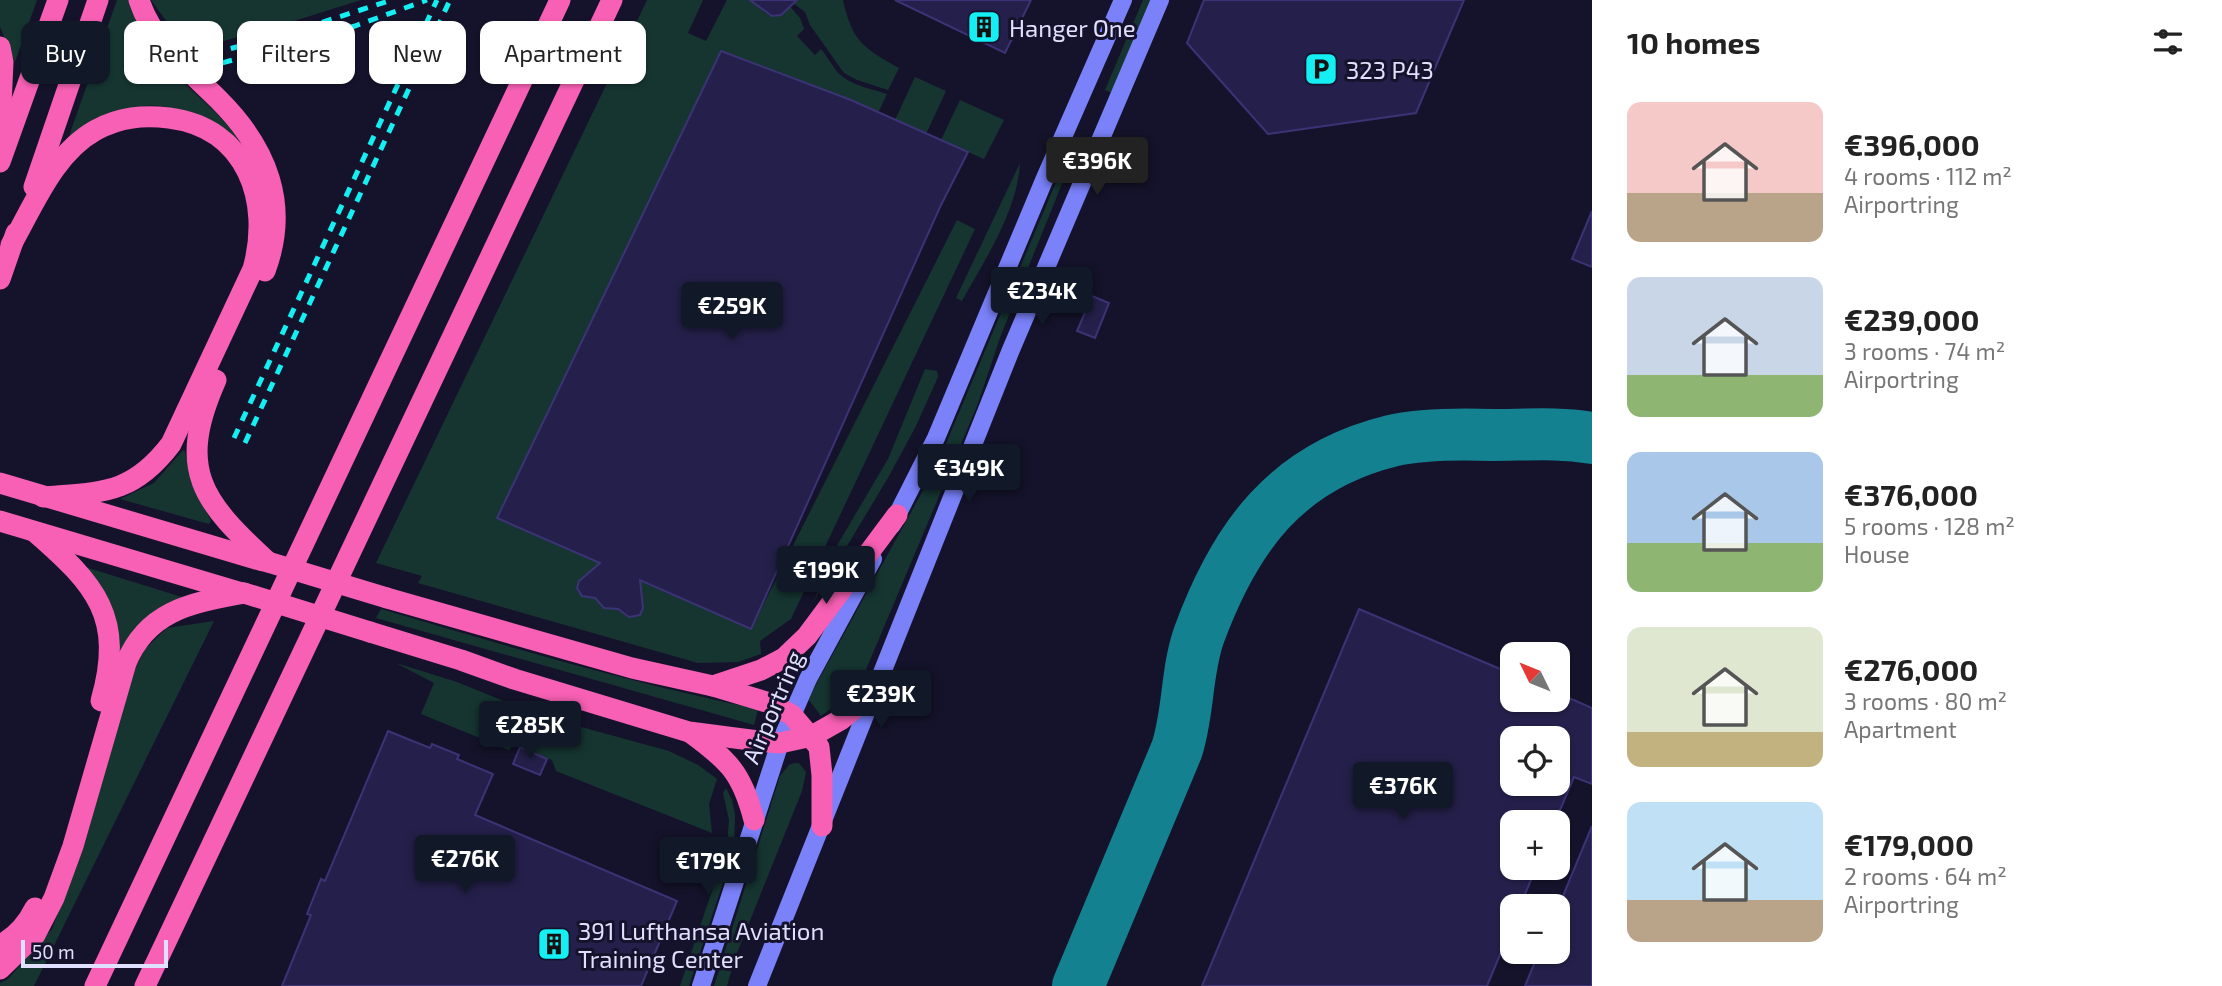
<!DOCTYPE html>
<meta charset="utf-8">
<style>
body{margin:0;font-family:"Exo 2",sans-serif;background:#f6f6f6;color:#222;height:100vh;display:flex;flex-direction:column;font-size:26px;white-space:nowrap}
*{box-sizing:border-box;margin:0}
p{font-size:23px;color:#767676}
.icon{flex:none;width:38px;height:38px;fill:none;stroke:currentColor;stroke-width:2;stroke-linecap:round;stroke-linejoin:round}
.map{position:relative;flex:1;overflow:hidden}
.panel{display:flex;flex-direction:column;background:#fff;width:630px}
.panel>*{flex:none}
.banner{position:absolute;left:21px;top:21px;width:665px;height:63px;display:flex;gap:14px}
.needle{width:46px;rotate:313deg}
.tools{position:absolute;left:1500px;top:642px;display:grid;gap:14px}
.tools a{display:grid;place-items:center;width:70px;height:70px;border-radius:14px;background:#fff;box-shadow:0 2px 5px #0004;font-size:35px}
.scale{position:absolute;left:21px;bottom:18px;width:147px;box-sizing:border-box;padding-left:7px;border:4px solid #e0dffd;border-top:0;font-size:19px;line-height:24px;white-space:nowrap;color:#e0dffd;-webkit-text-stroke:5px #15132b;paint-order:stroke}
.price{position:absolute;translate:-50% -60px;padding:0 16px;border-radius:7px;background:#111827;color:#fff;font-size:23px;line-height:46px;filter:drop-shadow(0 2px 4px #0008)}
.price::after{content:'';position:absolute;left:50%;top:42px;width:21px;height:16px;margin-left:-10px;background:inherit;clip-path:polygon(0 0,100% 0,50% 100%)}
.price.selected{background:#222;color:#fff}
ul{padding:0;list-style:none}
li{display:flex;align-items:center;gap:21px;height:175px;padding:0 35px}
li span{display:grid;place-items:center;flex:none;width:196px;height:140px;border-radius:14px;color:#555}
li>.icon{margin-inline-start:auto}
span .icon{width:84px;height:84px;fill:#fffc;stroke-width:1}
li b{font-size:30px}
h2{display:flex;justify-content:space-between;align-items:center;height:84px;padding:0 35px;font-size:30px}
.chip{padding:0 24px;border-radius:14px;background:#fff;box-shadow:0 2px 5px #0004;font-size:24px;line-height:63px}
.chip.selected{background:#111827;color:#fff}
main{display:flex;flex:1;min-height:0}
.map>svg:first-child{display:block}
</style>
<main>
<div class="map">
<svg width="1592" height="986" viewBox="0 0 1592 986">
<rect width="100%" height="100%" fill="#15132b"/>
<g fill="#163531">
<polygon points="0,0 37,0 15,62 0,27"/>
<path d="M117 0H129C139 26 152 49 171 70 193 94 222 113 239 141L237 143C216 132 195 117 173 109 141 97 95 118 69 136Z"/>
<polygon points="151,0 361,0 278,26 188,51"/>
<path d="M647 0H703L688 33 706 41 727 0H762L764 12 772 16 781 14 788 4 800 18 804 29 797 36 815 55 821 49C826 55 830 62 835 69 847 85 869 88 887 94L878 113 721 51 497 517 751 629 957 220 975 229 791 619 760 641 761 654 738 662 698 663 418 583 422 576 376 563Z"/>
<path d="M789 0H843C852 41 863 48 899 68L888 90 857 80 844 73 810 25 805 12Z"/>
<polygon points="1143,0 1154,0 1112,93 1105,90"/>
<polygon points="915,77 946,91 926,134 895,120"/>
<polygon points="960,100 1004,120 984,159 941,140"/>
<polygon points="1067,156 1072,159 1001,335 977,406 865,672 847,697 821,716 809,700 812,692 937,465"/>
<path d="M1020 163C1017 212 985 259 962 301L956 298Z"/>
<polygon points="925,369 937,371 938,377 916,426 889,476 814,601 835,549 888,459"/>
<polygon points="183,450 185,451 191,481 211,521 209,524 120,499 154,483"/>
<polygon points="85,567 182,597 160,608 118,661"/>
<path d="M381 609C506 646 631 683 758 709L754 725 376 618Z"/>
<polygon points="214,621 34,986 0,986 0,983 8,979 52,929 86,840 131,677 145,649 167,628"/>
<polygon points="396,663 457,682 541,716 669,751 698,765 717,779 709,804 712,833 556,771 552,760 513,745 509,750 421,714 434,683"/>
<polygon points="794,763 799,763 806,772 802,791 735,958 727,986 714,986 780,776 789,765"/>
<polygon points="726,788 732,800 735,815 734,849 689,986 680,986 727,846 729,820 723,793"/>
</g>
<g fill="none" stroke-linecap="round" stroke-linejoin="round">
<path stroke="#148190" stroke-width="52" d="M1078 986 1177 749C1189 711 1186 672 1199 635 1235 537 1286 467 1391 441 1421 434 1461 434 1492 435 1525 435 1559 432 1592 438"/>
</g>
<g fill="#25204b" stroke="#3b3376" stroke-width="2" fill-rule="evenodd">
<polygon points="750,0 797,0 781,15 772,16"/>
<polygon points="895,0 1031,0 1005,53"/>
<polygon points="1204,0 1464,0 1416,113 1268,134 1187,43"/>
<polygon points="721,51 851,100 968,152 940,207 751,629 640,580 643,608 640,615 629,617 618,609 604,608 595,598 582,596 577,588 579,581 600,563 497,518"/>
<polygon points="1592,211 1592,267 1572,259"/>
<polygon points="1092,296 1109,303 1095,338 1077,331"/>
<path d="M1359 609 1512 674V700H1558V693L1592 708V784L1574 777 1555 822H1512V868H1536L1520 906H1512V926L1487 986H1202ZM1512 738H1558V784H1512Z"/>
<polygon points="388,731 430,748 432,744 459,755 457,759 493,774 475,815 677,901 641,986 282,986 311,915 307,914 321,879 325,881"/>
<polygon points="520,747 547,759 540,775 513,764"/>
<polygon points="1592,826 1592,986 1525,986 1539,952 1558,952 1558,908"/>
</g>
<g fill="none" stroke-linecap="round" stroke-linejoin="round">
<g stroke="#7a81f9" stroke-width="18">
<polyline points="892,525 936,438 1045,178 1123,0"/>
<polyline points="701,986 780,743 808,679 873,559"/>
<polyline points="757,986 1010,352 1160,0"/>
</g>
<g stroke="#f760b4" stroke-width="21">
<path d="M139 0C153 43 188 69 219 100 267 148 290 205 265 271"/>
<polyline points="0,47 3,62 0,128"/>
<polyline points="0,162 58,0"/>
<polyline points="34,187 98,0"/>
<path d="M11 245C34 205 54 153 96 130 120 117 143 115 169 118 247 128 272 201 253 269L171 444C132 495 102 492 43 497"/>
<polyline points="0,279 16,233"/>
<path d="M216 380C176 470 202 501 268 562"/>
<polyline points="0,483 263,561"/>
<polyline points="0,521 242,593"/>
<path d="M35 532C96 585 125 617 101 701"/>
<polyline points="387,598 632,668 713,686 770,703 792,715 819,747 822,775 822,826"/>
<polyline points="370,632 461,660 514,679 689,732 758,741 780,743 812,736 842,719 877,690"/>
<polyline points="713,686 761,670 784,658 807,636 897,515"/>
<path d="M691 733C729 761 742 773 754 820"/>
<path d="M0 945C16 937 27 924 35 908"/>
<path d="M0 969 35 935 54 898 73 846 126 663C148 609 193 603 244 593"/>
<polyline points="95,986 560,0"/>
<polyline points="145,986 612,0"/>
</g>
<g stroke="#14eff4" stroke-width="5" stroke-dasharray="10 9" stroke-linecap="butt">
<polyline points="194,58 279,36 392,0"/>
<polyline points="204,68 355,26 427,0"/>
<polyline points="234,438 437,0"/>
<polyline points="245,443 450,0"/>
</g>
<g stroke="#f760b4" stroke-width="21">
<polyline points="268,562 387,598"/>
<polyline points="244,593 370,632"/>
</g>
</g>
<defs>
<symbol id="building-square" viewBox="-11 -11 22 22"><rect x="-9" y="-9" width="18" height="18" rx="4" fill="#14eff4" stroke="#15132b"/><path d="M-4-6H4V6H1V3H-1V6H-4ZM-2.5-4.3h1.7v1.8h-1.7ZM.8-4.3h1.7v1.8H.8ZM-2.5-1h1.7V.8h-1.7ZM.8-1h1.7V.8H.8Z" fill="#111"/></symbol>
<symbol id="parking-square" viewBox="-11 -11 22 22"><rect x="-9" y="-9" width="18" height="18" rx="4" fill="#14eff4" stroke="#15132b"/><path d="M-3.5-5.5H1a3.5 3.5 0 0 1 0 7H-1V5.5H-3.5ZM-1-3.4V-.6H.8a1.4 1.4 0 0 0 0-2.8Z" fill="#111"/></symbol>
</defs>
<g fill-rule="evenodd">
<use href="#building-square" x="965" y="8" width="38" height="38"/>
<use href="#parking-square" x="1302" y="50" width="38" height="38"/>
<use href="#building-square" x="535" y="925" width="38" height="38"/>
</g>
<g text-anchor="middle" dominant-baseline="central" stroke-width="6" stroke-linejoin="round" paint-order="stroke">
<g font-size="24" fill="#e0dffd" stroke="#15132b" text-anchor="start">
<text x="1009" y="27">Hanger One</text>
<text x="1346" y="69">323 P43</text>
<text x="578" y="930">391 Lufthansa Aviation<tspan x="578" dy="28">Training Center</tspan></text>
</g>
<g font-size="24" fill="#e0dffd" stroke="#15132b">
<text transform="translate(772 707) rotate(-67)">Airportring</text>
</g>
</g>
</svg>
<div class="tools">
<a><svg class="needle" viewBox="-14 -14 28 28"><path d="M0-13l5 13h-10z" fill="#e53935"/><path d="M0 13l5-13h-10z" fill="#767676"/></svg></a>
<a><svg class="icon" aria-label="locate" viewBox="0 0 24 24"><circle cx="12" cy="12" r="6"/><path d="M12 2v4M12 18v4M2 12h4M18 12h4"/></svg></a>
<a>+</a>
<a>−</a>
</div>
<div class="scale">50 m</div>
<b class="price selected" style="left:1097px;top:197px">€396K</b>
<b class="price" style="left:1042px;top:327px">€234K</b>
<b class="price" style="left:732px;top:342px">€259K</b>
<b class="price" style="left:969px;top:504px">€349K</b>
<b class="price" style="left:826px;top:606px">€199K</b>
<b class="price" style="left:881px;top:730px">€239K</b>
<b class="price" style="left:530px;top:761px">€285K</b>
<b class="price" style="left:1403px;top:822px">€376K</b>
<b class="price" style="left:465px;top:895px">€276K</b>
<b class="price" style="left:708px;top:897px">€179K</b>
<div class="banner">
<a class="chip selected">Buy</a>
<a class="chip">Rent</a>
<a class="chip">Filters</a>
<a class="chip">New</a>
<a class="chip">Apartment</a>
</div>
</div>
<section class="panel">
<h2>10 homes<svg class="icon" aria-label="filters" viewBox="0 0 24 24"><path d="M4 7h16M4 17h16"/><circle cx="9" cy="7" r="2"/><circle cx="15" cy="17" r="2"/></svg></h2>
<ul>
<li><span style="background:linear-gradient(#f6c9c9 65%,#b9a48a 0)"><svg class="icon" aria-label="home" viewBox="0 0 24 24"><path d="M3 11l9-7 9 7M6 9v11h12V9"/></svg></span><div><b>€396,000</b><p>4 rooms · 112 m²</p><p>Airportring</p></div></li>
<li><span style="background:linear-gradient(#c9d6e8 70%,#8fb573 0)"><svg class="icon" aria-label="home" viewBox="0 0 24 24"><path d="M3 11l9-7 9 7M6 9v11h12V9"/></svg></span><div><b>€239,000</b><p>3 rooms · 74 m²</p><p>Airportring</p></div></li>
<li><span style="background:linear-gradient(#a9c7e8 65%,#8fb573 0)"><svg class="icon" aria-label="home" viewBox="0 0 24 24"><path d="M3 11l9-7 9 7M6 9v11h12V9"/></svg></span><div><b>€376,000</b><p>5 rooms · 128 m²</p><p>House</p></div></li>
<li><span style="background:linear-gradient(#dfe7d0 75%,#c2b280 0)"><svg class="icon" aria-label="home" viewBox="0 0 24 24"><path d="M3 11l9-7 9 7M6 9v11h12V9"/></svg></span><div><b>€276,000</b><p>3 rooms · 80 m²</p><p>Apartment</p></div></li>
<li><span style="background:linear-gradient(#bfe0f5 70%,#b9a48a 0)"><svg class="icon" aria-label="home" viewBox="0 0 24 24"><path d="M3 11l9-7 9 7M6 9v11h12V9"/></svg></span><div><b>€179,000</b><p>2 rooms · 64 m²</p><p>Airportring</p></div></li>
</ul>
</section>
</main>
